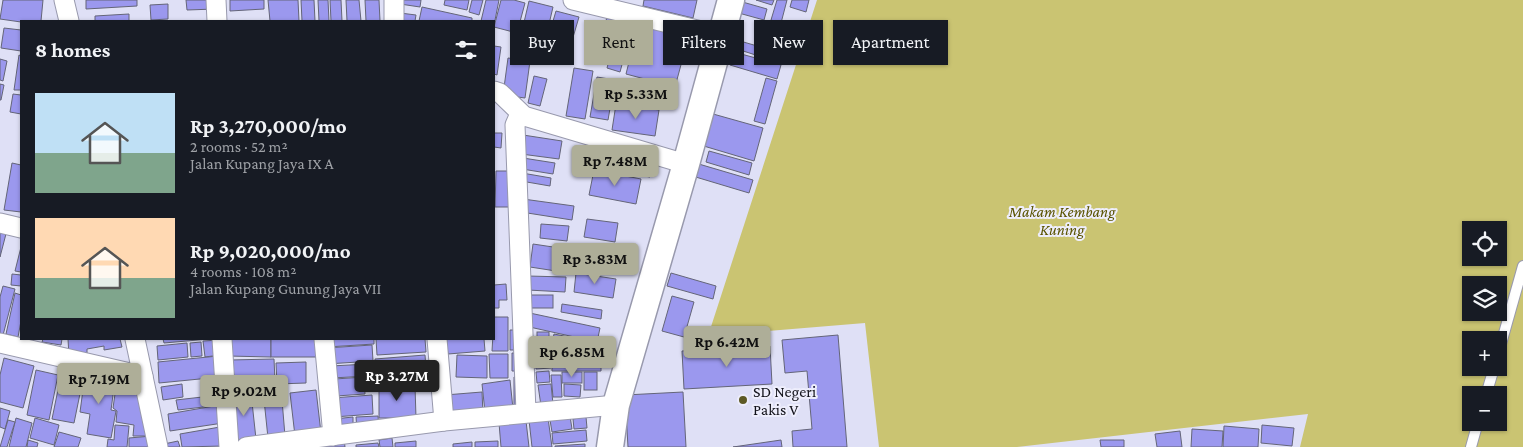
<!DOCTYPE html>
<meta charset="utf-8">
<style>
body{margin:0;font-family:"Crimson Pro",serif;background:#242831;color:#f1f3f6;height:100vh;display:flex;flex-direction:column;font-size:19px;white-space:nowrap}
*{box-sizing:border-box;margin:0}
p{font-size:16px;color:#9ea1a6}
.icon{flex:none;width:28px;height:28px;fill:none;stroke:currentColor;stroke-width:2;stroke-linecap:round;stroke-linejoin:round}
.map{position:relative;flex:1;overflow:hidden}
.details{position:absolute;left:20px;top:20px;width:475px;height:320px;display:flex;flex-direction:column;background:#171b24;border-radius:0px;box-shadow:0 1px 4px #0004}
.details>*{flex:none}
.hud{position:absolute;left:510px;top:20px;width:475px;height:45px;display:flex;gap:10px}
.buttons{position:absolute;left:1462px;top:221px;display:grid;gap:10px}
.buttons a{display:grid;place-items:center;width:45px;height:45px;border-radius:0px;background:#171b24;box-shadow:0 1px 4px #0004;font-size:25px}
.price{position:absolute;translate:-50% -42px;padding:0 11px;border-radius:5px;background:#aeae98;color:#111;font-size:16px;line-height:32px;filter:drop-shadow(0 1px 2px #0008)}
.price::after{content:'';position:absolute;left:50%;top:30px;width:15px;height:11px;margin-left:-8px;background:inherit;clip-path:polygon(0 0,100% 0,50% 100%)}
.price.on{background:#222;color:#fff}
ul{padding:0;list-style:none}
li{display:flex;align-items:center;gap:15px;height:125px;padding:0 15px}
li span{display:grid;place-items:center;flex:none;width:140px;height:100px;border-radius:0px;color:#555}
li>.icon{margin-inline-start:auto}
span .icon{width:60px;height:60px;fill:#fffc;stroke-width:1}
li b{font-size:21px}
h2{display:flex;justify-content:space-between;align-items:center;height:60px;padding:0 15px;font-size:21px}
.pill{padding:0 18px;border-radius:0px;background:#171b24;box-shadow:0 1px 4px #0004;font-size:18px;line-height:45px}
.pill.on{background:#aeae98;color:#111}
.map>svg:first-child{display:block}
</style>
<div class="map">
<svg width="1523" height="447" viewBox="0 0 1523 447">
<rect width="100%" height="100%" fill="#dfe0f6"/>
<path fill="#cac472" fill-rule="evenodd" d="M817 0H1523V447H1300L1308 414 1017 447H879L865 323 708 336ZM1471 230H1499V258H1471ZM1471 285H1499V312H1471ZM1471 340H1499V368H1471ZM1471 395H1499V422H1471Z"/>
<g fill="#9b98ee" stroke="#646578">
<polygon points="3,0 43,0 41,21 21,22 0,19"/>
<polygon points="86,0 137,0 137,6 86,9"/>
<polygon points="186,0 214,0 215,9 187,10"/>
<polygon points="230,0 264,0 264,9 230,11"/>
<polygon points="268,0 298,0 299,21 270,21"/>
<polygon points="301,0 314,0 315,21 302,21"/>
<polygon points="318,0 328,0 329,21 319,21"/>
<polygon points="330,0 341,0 342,21 331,21"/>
<polygon points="346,0 359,0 361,21 347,21"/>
<polygon points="365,0 379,0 380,21 366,21"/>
<polygon points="400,0 421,0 420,7 400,4"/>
<polygon points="445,0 469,0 467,10 444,5"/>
<polygon points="472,0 483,0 479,15 469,12"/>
<polygon points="486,0 499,0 494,25 494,21 481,21"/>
<polygon points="501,0 514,0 525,3 517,33 494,27"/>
<polygon points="644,0 697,0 693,18 643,6"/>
<polygon points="756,0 774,0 772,5"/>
<polygon points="777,0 787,0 781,23 771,20"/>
<polygon points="792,0 809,0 806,12 790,7"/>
<polygon points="529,1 553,7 546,37 522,31"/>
<polygon points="739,1 767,9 764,20 735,12"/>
<polygon points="168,4 168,19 151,20 150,5"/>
<polygon points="422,7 472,18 472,21 419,21"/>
<polygon points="556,11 579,17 566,61 543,55"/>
<polygon points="400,13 416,15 415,21 399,21"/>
<polygon points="129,14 129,21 95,21 95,16"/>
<polygon points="607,17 633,24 620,72 607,68 611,53 598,49"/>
<polygon points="639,22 689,35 675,87 626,74"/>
<polygon points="783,27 796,30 790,50 778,46"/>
<polygon points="4,28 21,30 21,51 1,48"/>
<polygon points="740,41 771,50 768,59 737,49"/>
<polygon points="494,46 501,47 497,75 494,74"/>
<polygon points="734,52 781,65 777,79 730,65"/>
<polygon points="19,55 21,56 21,90 14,90"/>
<polygon points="508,58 530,61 525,98 503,95"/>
<polygon points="0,59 7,61 3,81 0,80"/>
<polygon points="574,68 593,71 585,119 566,116"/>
<polygon points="534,76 547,79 540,106 528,103"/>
<polygon points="597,77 615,80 608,120 590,117"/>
<polygon points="766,78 777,81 765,124 754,121"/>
<polygon points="622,79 662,86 658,105 619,98"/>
<polygon points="0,84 4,85 1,100 0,100"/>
<polygon points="13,94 21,95 21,114 10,112"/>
<polygon points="616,104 659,110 655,136 612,130"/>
<polygon points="706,112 763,128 754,161 697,144"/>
<polygon points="494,133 502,133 501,148 494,147"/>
<polygon points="523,135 562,141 559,159 521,154"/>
<polygon points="602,144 624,151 617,173 596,166"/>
<polygon points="709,151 752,163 749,175 706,162"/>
<polygon points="625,155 653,161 650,177 622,172"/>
<polygon points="523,158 555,163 553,174 522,169"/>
<polygon points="692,162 753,180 749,193 689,175"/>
<polygon points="12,163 21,165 21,212 4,210"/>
<polygon points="594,170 641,179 636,204 589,195"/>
<polygon points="496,171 512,171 511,207 495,207"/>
<polygon points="522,173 551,178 550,186 521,181"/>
<polygon points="523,199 574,206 572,220 521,212"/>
<polygon points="587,219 618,223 615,242 584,237"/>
<polygon points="541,224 569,226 567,241 540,238"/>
<polygon points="0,228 7,230 0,257"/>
<polygon points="533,244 573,250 569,273 530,267"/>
<polygon points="576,245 630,253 629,264 618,262 617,272 573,266"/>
<polygon points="21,247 21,272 15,271"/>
<polygon points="576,273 616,279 613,298 574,292"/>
<polygon points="671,273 716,286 713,299 667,286"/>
<polygon points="12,274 21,275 21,286 11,285"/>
<polygon points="528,276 566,277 565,292 528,290"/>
<polygon points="506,284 507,300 499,300 499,308 494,308 494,285"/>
<polygon points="3,286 15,289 2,339 0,338 0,297"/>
<polygon points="15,293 21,295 21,321 18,337 6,334"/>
<rect x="531" y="295" width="22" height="13"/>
<polygon points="672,296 694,302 684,337 662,331"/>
<polygon points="562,304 602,310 601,319 561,312"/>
<polygon points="525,312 600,328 597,342 525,326"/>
<polygon points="494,317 508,317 508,351 492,351"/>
<polygon points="510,330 522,330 523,350 510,350"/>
<rect x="537" y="332" width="12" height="12"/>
<polygon points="554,334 589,341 588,346 553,339"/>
<polygon points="838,335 847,447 793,447 792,431 812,429 807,371 785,373 782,340"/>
<polygon points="43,339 62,339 61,345 42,342"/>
<polygon points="68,339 120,339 122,347 104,350 104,346 87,349 87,356 69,357"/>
<polygon points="163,339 209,339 164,343"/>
<polygon points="228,339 271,339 271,357 228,356"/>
<rect x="271" y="339" width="48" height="18"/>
<polygon points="326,339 374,339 374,344 327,347"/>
<polygon points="376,339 425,339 426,352 377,355"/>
<polygon points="446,339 484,339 485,351 448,354"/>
<polygon points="219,340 220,355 205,357 203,341"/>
<polygon points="201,342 202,356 191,357 190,343"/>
<polygon points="187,343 188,357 158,360 157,346"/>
<polygon points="372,345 373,361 327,364 326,348"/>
<polygon points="551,345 551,368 536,369 535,346"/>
<polygon points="552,346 601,347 601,371 552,371"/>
<polygon points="770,346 772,384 684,389 682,351"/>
<polygon points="512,353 523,354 523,371 512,371"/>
<polygon points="489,354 508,354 508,378 490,378"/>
<polygon points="425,355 427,382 377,386 375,359"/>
<polygon points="457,355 487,356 487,378 456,377"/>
<polygon points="218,356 220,377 159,383 158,362"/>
<polygon points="4,358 34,366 23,408 0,402 0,375"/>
<polygon points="274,359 275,381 230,382 230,360"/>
<polygon points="306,362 306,383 277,384 276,363"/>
<polygon points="368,364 368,376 332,378 331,366"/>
<polygon points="36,370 58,375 49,420 27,415"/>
<polygon points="549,371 550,382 537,383 536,372"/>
<rect x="562" y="372" width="20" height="11"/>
<rect x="584" y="372" width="13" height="18"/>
<polygon points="61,375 83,379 74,423 52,419"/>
<polygon points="85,375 115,380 111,410 116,411 111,438 87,434 90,414 80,412"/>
<polygon points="551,375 561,375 562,397 553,397"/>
<polygon points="364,377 365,394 336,396 335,379"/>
<polygon points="514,377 524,378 525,407 514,408"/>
<polygon points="117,380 138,382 148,436 133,436 134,425 116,422 117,411 113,408"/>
<polygon points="510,380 513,409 485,412 482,384"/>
<polygon points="182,384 183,397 163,400 161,387"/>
<polygon points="551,384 553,404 541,406 538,385"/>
<polygon points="564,384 581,385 580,397 564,396"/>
<polygon points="415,386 416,418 379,418 379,387"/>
<polygon points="281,388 285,436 268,438 263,390"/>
<polygon points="316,390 321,433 295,436 290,393"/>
<polygon points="482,392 483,414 447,417 445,395"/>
<polygon points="683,392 686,447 628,447 625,395"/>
<polygon points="251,393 256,439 236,441 231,396"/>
<polygon points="372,395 373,414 334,417 332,398"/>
<polygon points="211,396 212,406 178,410 176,400"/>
<polygon points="220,405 223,423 170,431 168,414"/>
<polygon points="0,408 10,411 5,429 0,427"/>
<polygon points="378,416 379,429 357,430 356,417"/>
<polygon points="570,416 572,429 552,432 550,420"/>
<polygon points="353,417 353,430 334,425 334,419"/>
<polygon points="586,417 587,428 574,429 573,419"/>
<polygon points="16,418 32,423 26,447 9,447"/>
<polygon points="35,418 59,425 54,445 30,438"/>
<polygon points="548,418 552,447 532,447 529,420"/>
<polygon points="8,420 15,422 7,447 0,447"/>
<polygon points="526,421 529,447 501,447 499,423"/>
<polygon points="115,425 129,426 127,447 107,447 108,439 114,440"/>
<polygon points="1262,425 1294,428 1292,446 1261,443"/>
<polygon points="1224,426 1259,429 1258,447 1223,447"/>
<polygon points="220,427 223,446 182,447 180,434"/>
<polygon points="1192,429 1223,431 1222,447 1191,447"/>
<polygon points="586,430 587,441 553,444 552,433"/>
<polygon points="1180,431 1182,447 1157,447 1155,434"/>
<polygon points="59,432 81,438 78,447 54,447"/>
<polygon points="152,436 153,447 129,447 129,438"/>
<polygon points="392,438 393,447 380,447 379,440"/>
<polygon points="344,439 345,447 321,447 320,442"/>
<polygon points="28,440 38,443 37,447 27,447"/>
<polygon points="781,440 782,447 733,447"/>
<polygon points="1100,440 1124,440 1124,447 1101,447"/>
<polygon points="178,441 180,447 165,447 164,444"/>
<polygon points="416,441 416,447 395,447 395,443"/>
<polygon points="498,441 498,447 475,447 475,442"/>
<polygon points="472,442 472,447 453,447 453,444"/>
<polygon points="378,443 379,447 356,447 356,445"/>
<polygon points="585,444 585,447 555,447 555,446"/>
</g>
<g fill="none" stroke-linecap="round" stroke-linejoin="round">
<defs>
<g id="lane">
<polyline points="1499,351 1523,266"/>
<polyline points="1486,395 1494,368"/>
<polyline points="1471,447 1478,422"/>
</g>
<g id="street">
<polyline points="64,0 69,21"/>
<polyline points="216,0 217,21"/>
<polyline points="573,0 722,36"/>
<polyline points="394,21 394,0"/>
<polyline points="494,91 500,93 524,116 686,164"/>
<polyline points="524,116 519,116 515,125 526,412"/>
<polyline points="0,223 21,228"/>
<polyline points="135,339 158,447"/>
<polyline points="222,339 229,447"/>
<polyline points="324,339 333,436"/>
<polyline points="437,339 444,421"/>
<polyline points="0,343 143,376"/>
<polyline points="246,447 444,421 616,405"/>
</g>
<polyline id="secondary" points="610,447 616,405 686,164 731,0"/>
</defs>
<use href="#lane" stroke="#9899ad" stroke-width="12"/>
<use href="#street" stroke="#9899ad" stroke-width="21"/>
<use href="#secondary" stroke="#9899ad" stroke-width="29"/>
<use href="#lane" stroke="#fff" stroke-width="10"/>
<use href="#street" stroke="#fff" stroke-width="19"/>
<use href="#secondary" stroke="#fff" stroke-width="26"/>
</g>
<circle fill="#5d5925" stroke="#eeeefc" stroke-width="2" cx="743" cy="400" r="5"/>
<g text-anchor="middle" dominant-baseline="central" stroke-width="4" stroke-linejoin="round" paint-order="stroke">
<g font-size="16" font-style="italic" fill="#5a5300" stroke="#eeeefc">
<text x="1062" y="211">Makam Kembang<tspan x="1062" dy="18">Kuning</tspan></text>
</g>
<g font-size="16" fill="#12121a" stroke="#eeeefc" text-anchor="start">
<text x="753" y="391">SD Negeri<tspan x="753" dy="18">Pakis V</tspan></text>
</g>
</g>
</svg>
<div class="buttons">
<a><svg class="icon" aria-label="locate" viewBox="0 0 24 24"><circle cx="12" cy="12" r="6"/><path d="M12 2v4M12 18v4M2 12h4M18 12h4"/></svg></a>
<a><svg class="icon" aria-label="layers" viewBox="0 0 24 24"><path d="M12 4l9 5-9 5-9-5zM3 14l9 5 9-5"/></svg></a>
<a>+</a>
<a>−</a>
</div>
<b class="price" style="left:636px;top:120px">Rp 5.33M</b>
<b class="price" style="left:615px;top:187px">Rp 7.48M</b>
<b class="price" style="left:595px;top:285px">Rp 3.83M</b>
<b class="price" style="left:727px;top:368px">Rp 6.42M</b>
<b class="price" style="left:572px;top:378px">Rp 6.85M</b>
<b class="price on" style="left:397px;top:402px">Rp 3.27M</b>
<b class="price" style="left:99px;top:405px">Rp 7.19M</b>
<b class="price" style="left:244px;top:417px">Rp 9.02M</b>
<div class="hud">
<a class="pill">Buy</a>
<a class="pill on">Rent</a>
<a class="pill">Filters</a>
<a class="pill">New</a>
<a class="pill">Apartment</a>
</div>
<section class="details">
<h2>8 homes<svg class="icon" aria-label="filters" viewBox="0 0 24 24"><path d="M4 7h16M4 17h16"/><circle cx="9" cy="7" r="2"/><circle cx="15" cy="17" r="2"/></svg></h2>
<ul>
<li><span style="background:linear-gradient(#bfe0f5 60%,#7fa58c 0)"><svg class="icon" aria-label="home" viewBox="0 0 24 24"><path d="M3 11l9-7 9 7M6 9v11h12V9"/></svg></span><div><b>Rp 3,270,000/mo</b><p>2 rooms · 52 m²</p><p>Jalan Kupang Jaya IX A</p></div></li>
<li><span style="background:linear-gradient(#ffd9b3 60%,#7fa58c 0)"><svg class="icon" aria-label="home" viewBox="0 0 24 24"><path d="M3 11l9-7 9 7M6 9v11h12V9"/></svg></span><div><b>Rp 9,020,000/mo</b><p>4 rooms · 108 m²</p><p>Jalan Kupang Gunung Jaya VII</p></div></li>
</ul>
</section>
</div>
